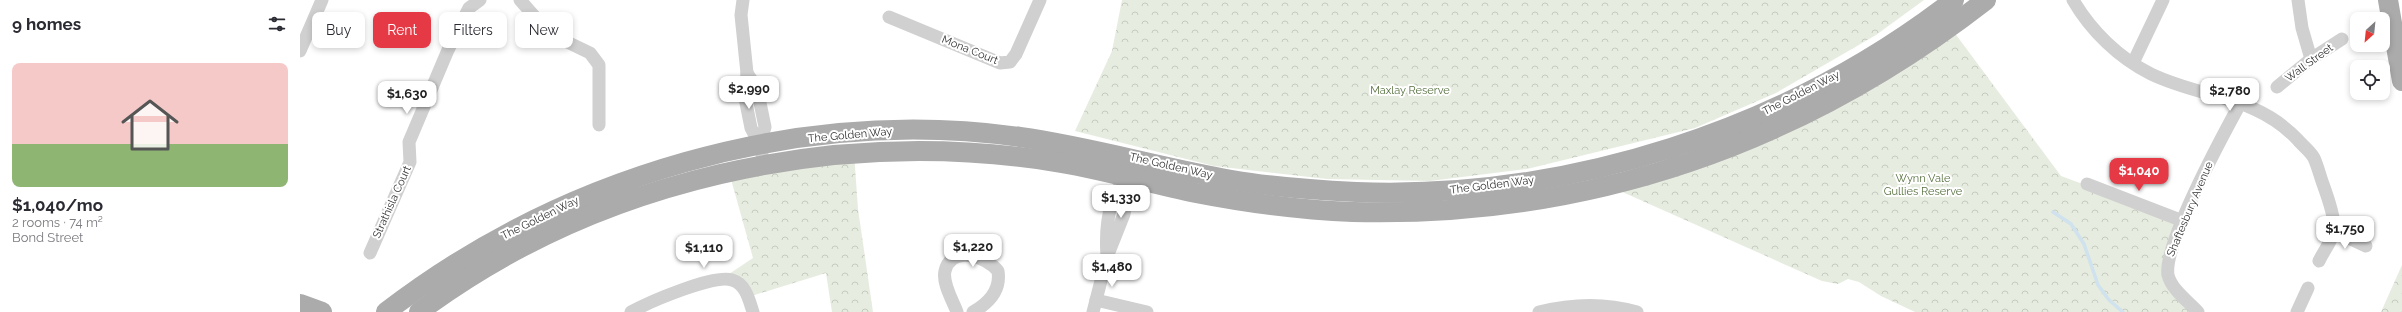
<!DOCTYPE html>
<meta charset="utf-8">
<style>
body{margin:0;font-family:Raleway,sans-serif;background:#f2f2f3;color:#2b2b33;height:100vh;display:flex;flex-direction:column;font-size:15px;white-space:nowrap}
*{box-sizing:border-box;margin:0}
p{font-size:13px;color:#7c7c81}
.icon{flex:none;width:22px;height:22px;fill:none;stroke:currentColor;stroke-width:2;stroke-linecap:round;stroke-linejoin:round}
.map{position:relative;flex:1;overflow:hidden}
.details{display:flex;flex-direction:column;background:#fff;width:300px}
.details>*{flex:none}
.hud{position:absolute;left:12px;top:12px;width:380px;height:36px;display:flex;gap:8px}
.needle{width:26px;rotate:207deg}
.tools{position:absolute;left:2050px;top:12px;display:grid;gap:8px}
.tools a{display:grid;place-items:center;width:40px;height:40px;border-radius:8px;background:#fff;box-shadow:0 2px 6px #0003;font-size:20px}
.price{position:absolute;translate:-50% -34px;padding:0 9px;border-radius:8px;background:#fff;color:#222;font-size:13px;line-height:26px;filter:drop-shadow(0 1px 2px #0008)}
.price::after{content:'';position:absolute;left:50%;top:24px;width:12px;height:9px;margin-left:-6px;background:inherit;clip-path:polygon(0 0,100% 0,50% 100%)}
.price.on{background:#e63946;color:#fff}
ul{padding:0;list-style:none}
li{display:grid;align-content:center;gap:8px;height:212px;padding:0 12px}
li span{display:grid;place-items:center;height:124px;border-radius:8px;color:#555}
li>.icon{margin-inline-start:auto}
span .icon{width:72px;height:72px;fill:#fffc;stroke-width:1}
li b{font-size:17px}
h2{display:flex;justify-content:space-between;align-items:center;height:48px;padding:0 12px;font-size:17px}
.pill{padding:0 14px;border-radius:8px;background:#fff;box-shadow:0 2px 6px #0003;font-size:14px;line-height:36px}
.pill.on{background:#e63946;color:#fff}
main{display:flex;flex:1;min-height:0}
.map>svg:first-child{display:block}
</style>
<main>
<section class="details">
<h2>9 homes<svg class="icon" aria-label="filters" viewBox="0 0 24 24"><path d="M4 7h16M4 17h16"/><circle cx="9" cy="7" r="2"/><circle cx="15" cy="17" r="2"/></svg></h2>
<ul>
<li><span style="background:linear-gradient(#f6c9c9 65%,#8fb573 0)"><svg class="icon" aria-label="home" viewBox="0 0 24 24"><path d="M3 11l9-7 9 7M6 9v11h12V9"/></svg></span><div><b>$1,040/mo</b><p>2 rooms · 74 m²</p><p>Bond Street</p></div></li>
</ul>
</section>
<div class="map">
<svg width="2102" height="312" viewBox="0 0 2102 312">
<defs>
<pattern id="park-crowns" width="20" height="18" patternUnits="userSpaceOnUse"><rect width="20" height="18" fill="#e6ecdf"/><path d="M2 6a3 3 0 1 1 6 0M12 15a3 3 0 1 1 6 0" fill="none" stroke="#c6cbc0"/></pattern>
</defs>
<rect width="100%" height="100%" fill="#fff"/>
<g fill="url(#park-crowns)">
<polygon points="822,0 1624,0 1576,35 1476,93 1395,128 1227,169 1130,181 1027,179 914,166 775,131 812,51"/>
<polygon points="1651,28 1761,176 1883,221 1868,276 1898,312 1615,312 1581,296 1559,282 1548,279 1538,284 1522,281 1309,186"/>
<polygon points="554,153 558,209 573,312 532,312 526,273 448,297 423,278 453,258 429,172"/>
<polygon points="2102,265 2102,312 2081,312"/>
</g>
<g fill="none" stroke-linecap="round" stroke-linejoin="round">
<polyline stroke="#cfe2ee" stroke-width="3.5" points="1753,212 1771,224 1784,244 1798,285 1809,300 1823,312"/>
<g stroke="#d0d0d0" stroke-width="13">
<polyline points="220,0 242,25 263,40 290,53 299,65 299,125"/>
<polyline points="443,0 441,15 447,73 445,98 451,128 460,145 464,164"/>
<path d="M1773 0C1791 31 1819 58 1851 74 1903 99 1956 95 1998 140 2003 146 2011 152 2014 158 2018 167 2020 176 2023 184 2027 195 2036 220 2034 231 2032 241 2023 252 2019 261"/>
<polyline points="1998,0 2002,28 2011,59"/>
<polyline points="589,17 700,63 710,62 716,54 740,0"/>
<polyline points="0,51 22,0"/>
<polyline points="1833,63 1863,0"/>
<polyline points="447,73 457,88 465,127 460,145"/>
<polyline points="1977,87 2011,59 2042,39"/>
<polyline points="1787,184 1883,221"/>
<polyline points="2034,231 2066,246"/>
<polyline points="70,253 110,162 109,142 148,50 169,8 180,0"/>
<path d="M807 256C805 228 808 197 827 176"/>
<polyline points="796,300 847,312"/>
<path d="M331 312C349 302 414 274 432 280 446 284 449 300 453 312"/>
<path d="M657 312C653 301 642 283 645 271 651 245 686 256 698 271 701 290 689 303 673 312"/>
<polyline points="793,312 807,257 824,214 829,188 828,171"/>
<path d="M1239 312C1271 304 1306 303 1337 312"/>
<path d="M1898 312C1889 302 1871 289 1868 275 1863 245 1924 133 1941 102"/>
<polyline points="1997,312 2008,288"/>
</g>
<g stroke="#ababab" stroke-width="20">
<polyline points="2088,0 2102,81"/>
<polyline points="0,304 22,312"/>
<path d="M86 312C263 176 498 106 720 137 792 147 861 168 932 180 973 187 1015 190 1056 192 1268 200 1486 130 1654 0"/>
<path d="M119 312C297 179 532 128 750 161 799 168 847 183 896 193 947 203 1001 210 1053 212 1289 218 1501 144 1686 0"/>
</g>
</g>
<g text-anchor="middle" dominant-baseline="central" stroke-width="4" stroke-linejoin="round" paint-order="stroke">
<g font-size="11" fill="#333" stroke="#fff">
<text transform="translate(670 50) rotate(22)">Mona Court</text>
<text transform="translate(2009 63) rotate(-36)">Wall Street</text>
<text transform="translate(1501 93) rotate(-27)">The Golden Way</text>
<text transform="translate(550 135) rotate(-5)">The Golden Way</text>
<text transform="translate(871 166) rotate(13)">The Golden Way</text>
<text transform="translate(1192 185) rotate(-7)">The Golden Way</text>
<text transform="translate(92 202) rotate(-66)">Strathisla Court</text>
<text transform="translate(1890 209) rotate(-67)">Shaftesbury Avenue</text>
<text transform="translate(240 218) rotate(-26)">The Golden Way</text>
</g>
<g font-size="11" fill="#56703f" stroke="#fff">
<text x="1110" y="90">Maxlay Reserve</text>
<text x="1623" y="178">Wynn Vale<tspan x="1623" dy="13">Gullies Reserve</tspan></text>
</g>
</g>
</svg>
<div class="tools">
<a><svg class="needle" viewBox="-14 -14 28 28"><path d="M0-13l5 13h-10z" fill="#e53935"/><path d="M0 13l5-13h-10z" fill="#7c7c81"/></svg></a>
<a><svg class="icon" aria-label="locate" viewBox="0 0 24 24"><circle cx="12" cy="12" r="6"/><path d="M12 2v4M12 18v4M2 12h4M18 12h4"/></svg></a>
</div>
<b class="price" style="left:449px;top:110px">$2,990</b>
<b class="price" style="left:1930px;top:112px">$2,780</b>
<b class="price" style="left:107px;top:115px">$1,630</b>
<b class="price on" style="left:1839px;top:192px">$1,040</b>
<b class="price" style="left:821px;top:219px">$1,330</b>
<b class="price" style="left:2045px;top:250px">$1,750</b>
<b class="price" style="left:673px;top:268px">$1,220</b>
<b class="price" style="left:404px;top:269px">$1,110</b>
<b class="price" style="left:812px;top:288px">$1,480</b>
<div class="hud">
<a class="pill">Buy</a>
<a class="pill on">Rent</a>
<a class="pill">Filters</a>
<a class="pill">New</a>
</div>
</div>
</main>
